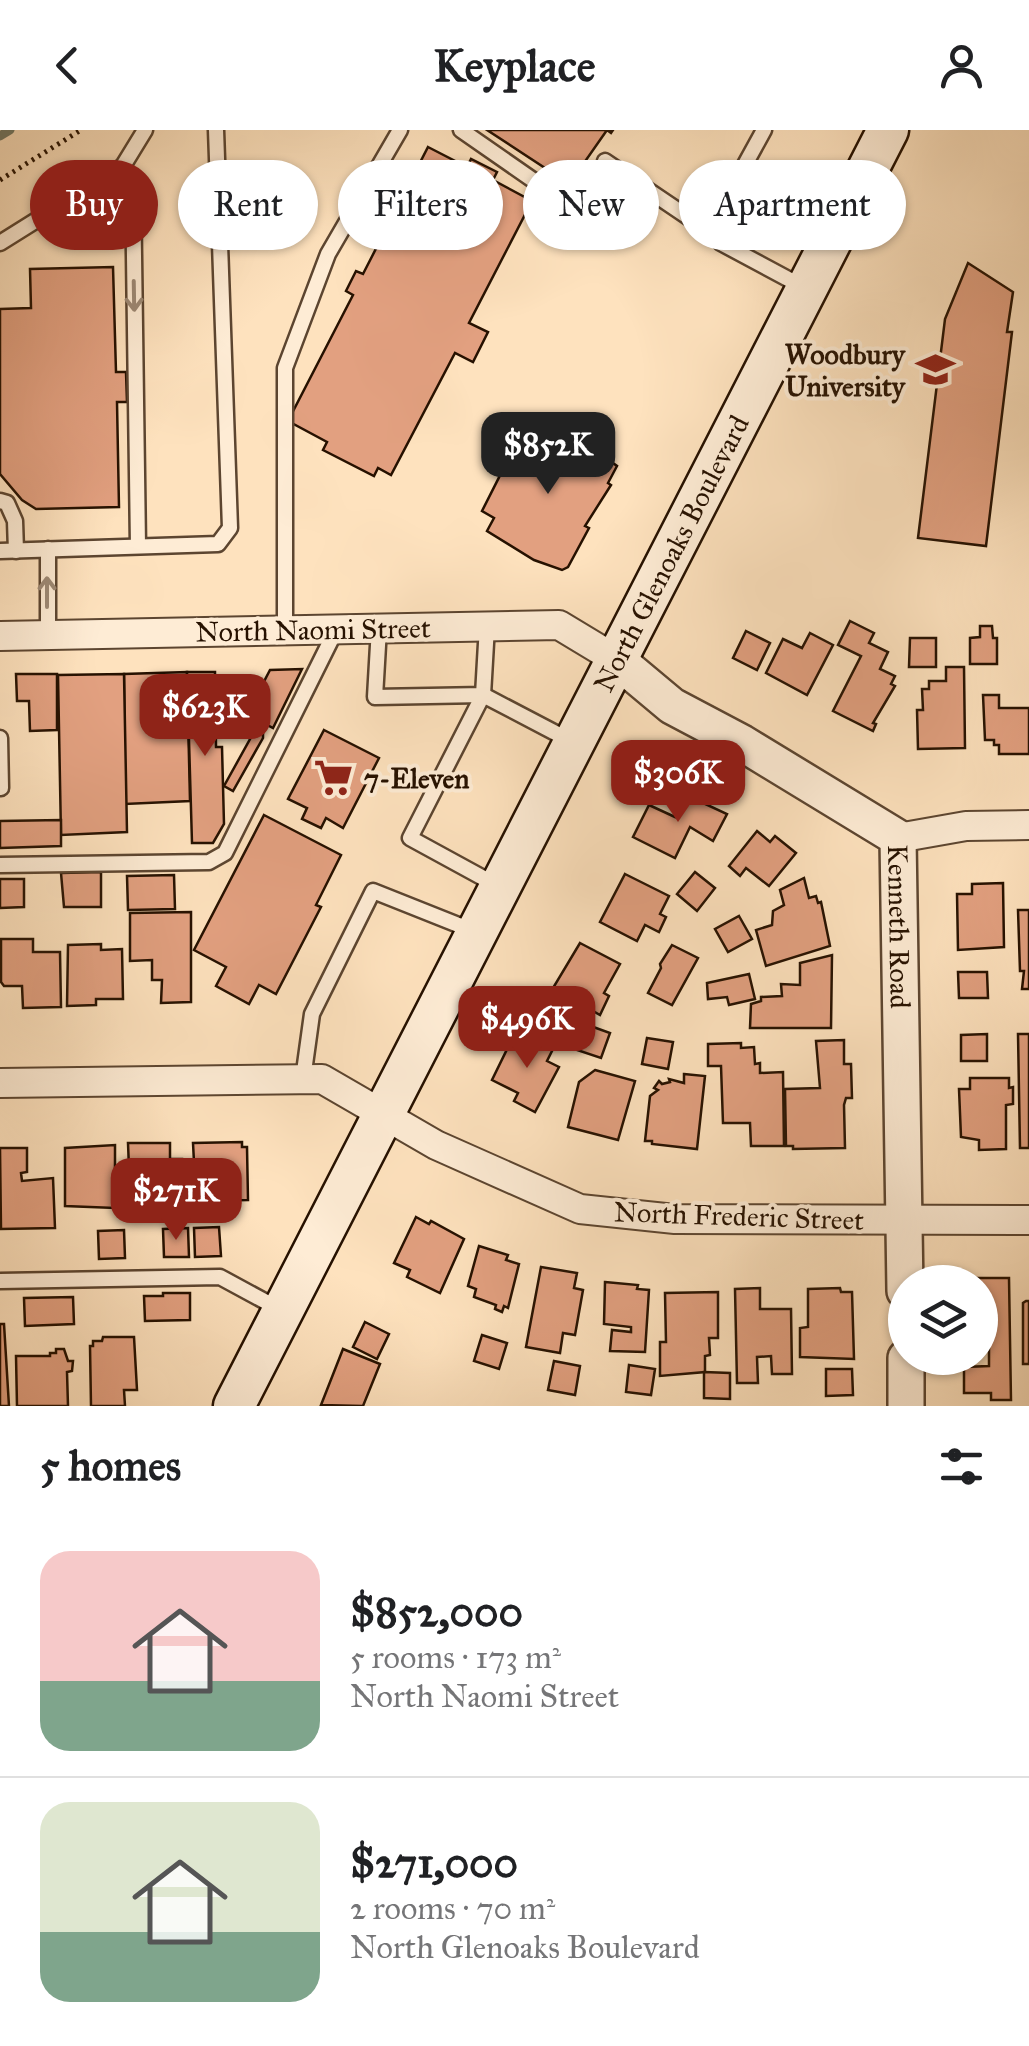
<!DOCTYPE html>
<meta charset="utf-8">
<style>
body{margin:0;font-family:"IM FELL Great Primer",serif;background:#f2f2f2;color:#202124;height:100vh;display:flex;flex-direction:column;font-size:38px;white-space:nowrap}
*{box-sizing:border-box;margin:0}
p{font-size:32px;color:#757577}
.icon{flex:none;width:55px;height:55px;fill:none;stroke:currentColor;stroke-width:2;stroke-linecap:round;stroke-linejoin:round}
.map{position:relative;height:1276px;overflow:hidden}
.details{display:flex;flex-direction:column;background:#fff;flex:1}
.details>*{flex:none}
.hud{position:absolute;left:30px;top:30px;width:970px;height:90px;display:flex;gap:20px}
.buttons{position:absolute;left:888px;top:1135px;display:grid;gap:20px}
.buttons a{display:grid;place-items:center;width:110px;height:110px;border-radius:50%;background:#fff;box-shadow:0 2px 8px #0004;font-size:50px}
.price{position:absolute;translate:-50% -85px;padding:0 22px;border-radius:20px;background:#8f2418;color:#fff;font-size:32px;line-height:65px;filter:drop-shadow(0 2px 5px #0008)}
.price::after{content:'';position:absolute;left:50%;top:60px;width:30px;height:22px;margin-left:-15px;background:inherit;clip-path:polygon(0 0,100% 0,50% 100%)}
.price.selected{background:#222;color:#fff}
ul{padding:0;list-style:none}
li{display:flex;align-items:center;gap:30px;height:250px;padding:0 40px}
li+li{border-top:2px solid #e0e0e0}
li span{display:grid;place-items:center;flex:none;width:280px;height:200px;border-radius:30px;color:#555}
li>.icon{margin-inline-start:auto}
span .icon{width:120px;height:120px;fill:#fffc;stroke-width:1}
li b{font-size:42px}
h2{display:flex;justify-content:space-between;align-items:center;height:120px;padding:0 40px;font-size:42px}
.chip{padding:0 35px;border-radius:45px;background:#fff;box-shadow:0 2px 8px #0004;font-size:35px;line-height:90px}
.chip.selected{background:#8f2418;color:#fff}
header{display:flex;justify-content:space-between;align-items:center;height:130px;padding:0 40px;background:#fff;font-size:45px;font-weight:800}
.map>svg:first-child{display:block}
</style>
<header><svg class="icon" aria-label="back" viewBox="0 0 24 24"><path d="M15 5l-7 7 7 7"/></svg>Keyplace<svg class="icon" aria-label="person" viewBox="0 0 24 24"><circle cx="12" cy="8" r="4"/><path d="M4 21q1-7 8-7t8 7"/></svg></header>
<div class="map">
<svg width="1029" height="1276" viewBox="0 0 1029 1276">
<rect width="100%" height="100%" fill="#fee2be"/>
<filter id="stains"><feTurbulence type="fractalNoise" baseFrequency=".002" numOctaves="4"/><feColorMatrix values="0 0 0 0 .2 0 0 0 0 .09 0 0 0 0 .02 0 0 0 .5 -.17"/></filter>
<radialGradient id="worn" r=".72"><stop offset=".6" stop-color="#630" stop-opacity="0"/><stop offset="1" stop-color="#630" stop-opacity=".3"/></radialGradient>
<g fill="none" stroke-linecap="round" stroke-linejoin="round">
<polyline stroke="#707967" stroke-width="9" points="0,6 10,0"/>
</g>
<g fill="#e2a080" stroke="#261100" stroke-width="2.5">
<polygon points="487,0 613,0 611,3 607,0 579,40 584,43 574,57"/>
<polygon points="428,17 467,37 471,29 497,42 493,50 532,71 469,193 488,202 473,232 455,223 391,345 378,338 374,346 323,320 327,312 288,291 353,165 346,161 356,141 363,144"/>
<polygon points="968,133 1013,162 1007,202 1012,202 986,416 918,408 945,189"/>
<polygon points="113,137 116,242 126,242 127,272 117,272 119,377 36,379 22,370 0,344 0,179 31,178 30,139"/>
<polygon points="526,294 566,315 569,311 593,319 617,336 608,353 611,355 585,396 589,398 568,437 562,440 534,430 487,401 494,388 482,381"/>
<polygon points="850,491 874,503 869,513 888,522 880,539 895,546 891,554 895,556 873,593 876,594 873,601 833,581 861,526 838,515"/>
<polygon points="980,496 992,496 993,508 997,508 997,534 970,534 970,508 980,507"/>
<polygon points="746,501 770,513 757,540 733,528"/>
<polygon points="810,503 833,515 807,565 766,543 783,509 802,518"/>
<polygon points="910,508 936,508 936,537 909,537"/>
<polygon points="946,537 964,537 965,618 918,619 917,580 923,580 922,559 929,559 929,551 946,551"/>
<polygon points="302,539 273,598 247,584 270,540"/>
<polygon points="187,542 190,671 125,674 124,544"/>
<polygon points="187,542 215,542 216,617 222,617 224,694 213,713 192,713"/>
<polygon points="16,544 57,544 57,600 30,601 29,571 17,571"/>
<polygon points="124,544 127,702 61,705 58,545"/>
<polygon points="983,565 999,565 999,578 1029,578 1029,624 999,624 999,615 994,615 994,610 985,610"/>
<polygon points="324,600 379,628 343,698 326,688 321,698 302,689 307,678 288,669"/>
<polygon points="254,602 263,604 263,608 233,661 224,656"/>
<polygon points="686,665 727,684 713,711 690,697 675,728 633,707 649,675 675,687"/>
<polygon points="264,685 341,725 316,775 321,777 276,864 259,855 249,874 216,856 226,837 194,820"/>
<polygon points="61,690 61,716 0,718 0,691"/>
<polygon points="757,701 770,712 775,706 796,723 769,756 746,738 740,746 729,736"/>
<polygon points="101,742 101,777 64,777 61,743"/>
<polygon points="695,742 715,758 697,781 677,764"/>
<polygon points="625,744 669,766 660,784 666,787 659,802 645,795 637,811 600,792"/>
<polygon points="174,745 175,779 128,780 127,746"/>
<polygon points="804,748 809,768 816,766 818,773 821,772 830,816 766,836 756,800 772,795 773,781 784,775 780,760"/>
<polygon points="0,749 24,749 24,777 0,778"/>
<polygon points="1003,753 1004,817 958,820 957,764 972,764 972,754"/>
<polygon points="1018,780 1029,780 1029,859 1022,859 1024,841 1020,841"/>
<polygon points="191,782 191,872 161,873 162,850 152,850 152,830 130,831 130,783"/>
<polygon points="739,786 752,809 728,822 715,799"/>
<polygon points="1,809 33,809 33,822 60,822 61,877 23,878 22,856 4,856 1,852"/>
<polygon points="580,813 620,834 604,863 609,866 600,885 553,858"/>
<polygon points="101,814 101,820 122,819 123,869 96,869 96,875 67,876 68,815"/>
<polygon points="672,815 698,828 672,875 648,863 661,838 660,834"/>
<polygon points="832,825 831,898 750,898 751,874 761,871 761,867 782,866 781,854 800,855 800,833"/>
<polygon points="958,842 987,842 988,868 959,868"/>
<polygon points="749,844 755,869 729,875 727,867 708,869 707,853"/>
<polygon points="560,875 584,884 574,911 550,902"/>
<polygon points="585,894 610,903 601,928 577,920"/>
<polygon points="987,904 987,931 961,931 961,905"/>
<polygon points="1018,904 1029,904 1029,1018 1020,1018"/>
<polygon points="514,905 530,913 533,907 554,917 547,931 559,937 535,982 514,971 518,963 492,950"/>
<polygon points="647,908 673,912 668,939 642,934"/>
<polygon points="844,910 844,934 851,934 852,968 846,968 844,975 845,1018 793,1019 793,1016 786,1016 785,959 820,958 816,911"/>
<polygon points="741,913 741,918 754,917 755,934 760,933 760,943 783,942 784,1016 751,1016 750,993 723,993 721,936 708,936 708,914"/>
<polygon points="595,940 635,951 618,1010 568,997 579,952"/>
<polygon points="684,944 705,946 697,1019 652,1014 652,1011 645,1011 650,966 658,960 654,958 659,951 662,954 670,952 669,949 684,953"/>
<polygon points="970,948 1009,948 1009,958 1013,957 1013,974 1006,975 1006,1019 979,1020 979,1010 961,1007 959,959 970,959"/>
<polygon points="242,1012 242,1017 247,1017 248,1070 196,1071 193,1013"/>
<polygon points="128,1013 170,1013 170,1029 182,1029 181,1064 173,1067 172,1086 131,1090"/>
<polygon points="115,1015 115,1078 65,1076 65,1018"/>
<polygon points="0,1018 27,1018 27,1042 21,1043 22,1051 53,1048 55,1098 1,1099"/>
<polygon points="416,1087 429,1094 431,1091 464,1109 440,1163 407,1147 410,1140 394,1133"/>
<polygon points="219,1097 221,1126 195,1127 194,1098"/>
<polygon points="188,1098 189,1127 164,1127 163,1099"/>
<polygon points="124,1100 125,1128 99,1129 98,1101"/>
<polygon points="479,1116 508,1125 506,1130 519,1134 508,1178 504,1176 502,1182 495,1179 496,1175 474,1167 476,1159 468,1156"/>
<polygon points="541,1137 577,1143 574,1158 583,1160 575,1205 563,1203 560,1223 526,1217"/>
<polygon points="972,1148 1009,1148 1011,1270 991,1270 991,1263 964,1263 964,1237 989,1236 989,1218 980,1218 980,1152 972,1152"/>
<polygon points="605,1152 638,1155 637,1159 649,1160 645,1222 610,1221 612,1200 631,1202 631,1197 604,1194"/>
<polygon points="760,1158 760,1179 791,1179 792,1244 772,1244 771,1226 757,1227 758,1253 737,1253 735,1159"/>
<polygon points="840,1158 841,1162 852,1162 854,1229 800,1227 800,1198 808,1197 808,1159"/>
<polygon points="718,1162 718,1208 709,1208 710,1225 705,1226 705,1242 660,1246 660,1212 666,1212 665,1163"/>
<polygon points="163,1163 190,1163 190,1190 145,1191 144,1166 163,1166"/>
<polygon points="73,1167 74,1194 25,1196 24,1168"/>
<polygon points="1026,1171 1029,1171 1029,1234 1023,1234 1023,1173"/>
<polygon points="365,1192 389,1204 377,1229 353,1217"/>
<polygon points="0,1194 4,1194 9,1276 0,1276"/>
<polygon points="482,1205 507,1213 499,1239 474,1231"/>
<polygon points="103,1207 134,1207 137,1260 124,1260 125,1276 91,1276 90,1216 93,1216 93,1211 102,1211"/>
<polygon points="56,1219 64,1219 68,1231 73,1231 72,1241 67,1242 68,1276 17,1276 16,1226 50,1226 50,1223 56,1223"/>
<polygon points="343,1219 380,1234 363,1276 321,1275"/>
<polygon points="554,1231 580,1236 575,1265 548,1260"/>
<polygon points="629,1235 655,1239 651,1265 626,1262"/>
<polygon points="826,1239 852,1239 853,1265 826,1266"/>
<polygon points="704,1242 730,1243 730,1269 704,1268"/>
</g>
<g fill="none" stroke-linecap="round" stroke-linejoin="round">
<defs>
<g id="service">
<polyline points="461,0 576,80"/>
<polyline points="764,0 714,91 713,104 721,113 805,158"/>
<polyline points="605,31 713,104"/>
<polyline points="123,36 133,54 138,416"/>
<polyline points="0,113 123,36 145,0"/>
<polyline points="0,371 7,373 15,391 16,421"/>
<polyline points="48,419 48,505"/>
<polyline points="0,421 218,414 230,398 216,0"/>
<polyline points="379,498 375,567 483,565 487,496"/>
<polyline points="285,501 285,238 328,124 400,0"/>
<polyline points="0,608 1,658"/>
<polyline points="0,735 209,732 225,723 336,500"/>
<polyline points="498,756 410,708 483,565 569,610"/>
<polyline points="303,949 312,884 373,761 476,802"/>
<polyline points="0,1151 220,1147 281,1180"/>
</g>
<g id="minor">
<polyline points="0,506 559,495 617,530"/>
<polyline points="898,708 966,696 1029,695"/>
<polyline points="0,953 322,949 436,1015 580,1079 675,1089 1029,1090"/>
</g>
<g id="tertiary">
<path id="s1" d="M617 530 672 576 742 613 898 708 905 1161"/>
<polyline points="906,1228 906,1276"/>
</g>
<g id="secondary">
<path id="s2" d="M234 1276 888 0"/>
</g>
</defs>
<use href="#service" stroke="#5c4530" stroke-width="19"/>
<use href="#minor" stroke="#5c4530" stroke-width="32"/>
<use href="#tertiary" stroke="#5c4530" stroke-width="40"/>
<use href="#secondary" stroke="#261100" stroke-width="45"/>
<polyline stroke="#261100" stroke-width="5" stroke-dasharray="2.5 5" stroke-linecap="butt" points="0,50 81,0"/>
<use href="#service" stroke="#feecd5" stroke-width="14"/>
<use href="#minor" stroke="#feecd5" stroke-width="28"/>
<use href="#tertiary" stroke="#feecd5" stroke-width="35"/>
<use href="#secondary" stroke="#feecd5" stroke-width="40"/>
</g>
<defs><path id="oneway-shaft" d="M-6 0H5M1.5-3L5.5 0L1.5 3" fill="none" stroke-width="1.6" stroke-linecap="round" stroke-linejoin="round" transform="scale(2.5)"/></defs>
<g stroke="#9d8975">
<use href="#oneway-shaft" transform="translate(134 166) rotate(89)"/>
<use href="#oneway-shaft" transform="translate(47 462) rotate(-90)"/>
</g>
<defs>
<symbol id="university-bare" viewBox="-9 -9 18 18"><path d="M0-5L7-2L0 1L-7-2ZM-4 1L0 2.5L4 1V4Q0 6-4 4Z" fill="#8f2418" stroke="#feecd5" stroke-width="2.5" paint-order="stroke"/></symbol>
<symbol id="supermarket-bare" viewBox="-9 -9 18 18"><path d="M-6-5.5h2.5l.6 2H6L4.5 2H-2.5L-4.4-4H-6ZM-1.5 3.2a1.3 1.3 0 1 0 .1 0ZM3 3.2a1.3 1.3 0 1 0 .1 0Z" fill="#8f2418" stroke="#feecd5" stroke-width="2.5" paint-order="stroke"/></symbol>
</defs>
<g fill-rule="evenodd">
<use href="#university-bare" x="908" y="212" width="55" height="55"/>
<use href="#supermarket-bare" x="306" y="620" width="55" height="55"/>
</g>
<g text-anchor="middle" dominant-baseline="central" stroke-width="8" stroke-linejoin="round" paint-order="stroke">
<g font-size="28" font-weight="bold" fill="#261100" stroke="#feecd5" text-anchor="end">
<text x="905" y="224">Woodbury<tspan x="905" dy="32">University</tspan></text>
<text x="364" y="648" text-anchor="start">7-Eleven</text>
</g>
<g font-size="28" fill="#261100" stroke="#feecd5">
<text stroke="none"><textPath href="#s2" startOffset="958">North Glenoaks Boulevard</textPath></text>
<text transform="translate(313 500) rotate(-1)">North Naomi Street</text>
<text stroke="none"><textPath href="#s1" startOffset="422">Kenneth Road</textPath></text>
<text transform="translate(739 1086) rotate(2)">North Frederic Street</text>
</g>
</g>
<rect width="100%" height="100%" filter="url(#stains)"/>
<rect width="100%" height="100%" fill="url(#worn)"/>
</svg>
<div class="buttons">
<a><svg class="icon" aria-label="layers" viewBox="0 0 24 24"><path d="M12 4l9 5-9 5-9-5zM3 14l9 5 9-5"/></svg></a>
</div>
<b class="price selected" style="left:548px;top:367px">$852K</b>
<b class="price" style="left:205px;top:629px">$623K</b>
<b class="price" style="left:678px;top:695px">$306K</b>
<b class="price" style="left:527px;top:941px">$496K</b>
<b class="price" style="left:176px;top:1113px">$271K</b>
<div class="hud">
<a class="chip selected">Buy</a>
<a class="chip">Rent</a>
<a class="chip">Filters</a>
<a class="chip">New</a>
<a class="chip">Apartment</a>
</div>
</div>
<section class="details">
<h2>5 homes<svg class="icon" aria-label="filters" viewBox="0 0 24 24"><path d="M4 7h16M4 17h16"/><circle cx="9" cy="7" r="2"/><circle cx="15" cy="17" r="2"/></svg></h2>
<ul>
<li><span style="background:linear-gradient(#f6c9c9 65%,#7fa58c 0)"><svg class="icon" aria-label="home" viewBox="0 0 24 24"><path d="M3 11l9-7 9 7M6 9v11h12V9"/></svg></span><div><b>$852,000</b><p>5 rooms · 173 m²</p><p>North Naomi Street</p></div></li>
<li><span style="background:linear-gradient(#dfe7d0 65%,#7fa58c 0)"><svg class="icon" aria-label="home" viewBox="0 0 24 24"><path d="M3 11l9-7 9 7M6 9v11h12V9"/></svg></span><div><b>$271,000</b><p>2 rooms · 70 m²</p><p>North Glenoaks Boulevard</p></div></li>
</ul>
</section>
